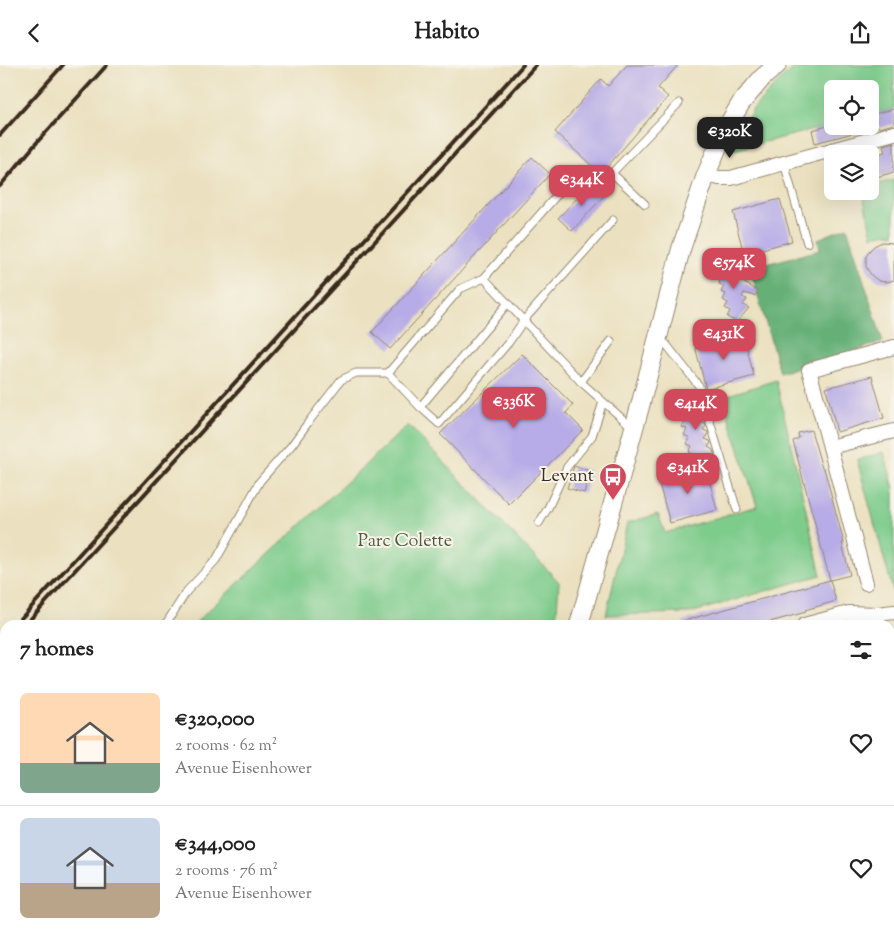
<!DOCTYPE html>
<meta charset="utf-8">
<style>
body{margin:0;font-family:"Sorts Mill Goudy",serif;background:#f2f2f2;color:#222;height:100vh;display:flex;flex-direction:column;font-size:19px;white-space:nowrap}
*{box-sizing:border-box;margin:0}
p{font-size:16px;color:#767676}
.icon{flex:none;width:28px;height:28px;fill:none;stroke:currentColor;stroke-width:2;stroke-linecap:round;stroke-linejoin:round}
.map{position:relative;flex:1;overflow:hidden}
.drawer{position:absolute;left:0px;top:555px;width:895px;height:320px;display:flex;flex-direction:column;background:#fff;border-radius:15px 15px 0 0;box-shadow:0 5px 20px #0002}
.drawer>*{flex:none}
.tools{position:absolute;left:824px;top:15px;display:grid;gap:10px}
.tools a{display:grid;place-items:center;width:55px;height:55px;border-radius:8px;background:#fff;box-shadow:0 5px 20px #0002;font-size:25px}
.price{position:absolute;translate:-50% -42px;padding:0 11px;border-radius:10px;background:#d1495b;color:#fff;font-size:16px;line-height:32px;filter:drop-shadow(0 1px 2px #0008)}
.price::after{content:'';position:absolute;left:50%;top:30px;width:15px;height:11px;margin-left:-8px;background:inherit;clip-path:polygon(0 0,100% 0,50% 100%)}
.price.on{background:#222;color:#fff}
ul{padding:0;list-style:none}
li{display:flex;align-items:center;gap:15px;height:125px;padding:0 20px}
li+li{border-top:1px solid #e0e0e0}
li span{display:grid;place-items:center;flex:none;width:140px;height:100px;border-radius:8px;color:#555}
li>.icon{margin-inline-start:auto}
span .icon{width:60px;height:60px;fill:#fffc;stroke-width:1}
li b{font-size:21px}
h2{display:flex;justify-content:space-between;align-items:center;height:60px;padding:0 20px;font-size:21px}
header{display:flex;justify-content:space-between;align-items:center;height:65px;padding:0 20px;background:#fff;font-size:22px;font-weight:800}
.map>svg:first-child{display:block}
</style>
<header><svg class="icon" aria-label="back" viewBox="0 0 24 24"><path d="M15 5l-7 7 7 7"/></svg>Habito<svg class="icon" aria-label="share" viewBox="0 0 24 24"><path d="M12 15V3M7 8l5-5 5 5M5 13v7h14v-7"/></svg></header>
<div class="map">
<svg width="894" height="875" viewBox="0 0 894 875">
<rect width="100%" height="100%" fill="#f7f3e8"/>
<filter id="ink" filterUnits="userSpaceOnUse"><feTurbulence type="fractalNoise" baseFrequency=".02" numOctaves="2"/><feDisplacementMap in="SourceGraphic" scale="10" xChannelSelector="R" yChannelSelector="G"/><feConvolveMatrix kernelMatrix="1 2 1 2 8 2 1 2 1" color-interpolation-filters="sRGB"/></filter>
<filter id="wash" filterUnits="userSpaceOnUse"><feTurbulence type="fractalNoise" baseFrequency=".0096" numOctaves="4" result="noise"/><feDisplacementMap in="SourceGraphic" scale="20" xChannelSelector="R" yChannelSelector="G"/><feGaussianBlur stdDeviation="1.12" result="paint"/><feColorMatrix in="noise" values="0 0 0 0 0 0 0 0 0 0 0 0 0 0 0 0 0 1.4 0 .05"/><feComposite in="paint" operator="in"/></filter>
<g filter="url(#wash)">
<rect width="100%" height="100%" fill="#ebe1c0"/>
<g fill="#7ecc8c" stroke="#5c7b55">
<polygon points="798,0 894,0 894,44 870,50 870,24 832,24 832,60 730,86 753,44 782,13"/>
<polygon points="894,115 894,169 888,168 872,171 862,126 870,126 870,121"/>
<polygon points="776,315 821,510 690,548 606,550 627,458 658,449 665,468 757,441 722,332"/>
<polygon points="408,360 559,517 556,560 193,560"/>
<polygon points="884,387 894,424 894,530 857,395"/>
</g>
<polygon fill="#66b078" stroke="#506d4b" points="847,162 883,277 780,308 750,203 820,185 818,174"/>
<g id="blocks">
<g fill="#b7ace7">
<polygon points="627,0 678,0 658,23 668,32 607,102 592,101 555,67 601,14 608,21"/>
<polygon points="894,44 894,59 879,63 878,61 870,64 870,50"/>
<polygon points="828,61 860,61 861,66 815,78 812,65"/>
<polygon points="894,77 894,107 870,114 870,91 885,87 883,80"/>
<polygon points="532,92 550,109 390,284 372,267"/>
<polygon points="598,117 608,126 572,166 558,153 583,127 586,130"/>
<polygon points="780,134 792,176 744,189 733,147"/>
<polygon points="882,177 894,178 894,215 887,217 879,216 872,211 866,202 866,192 869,186 874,181"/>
<polygon points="726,192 738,200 734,205 740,208 736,213 758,226 755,231 744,228 742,232 747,234 743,240 749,243 737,257 727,252 730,246 725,243 728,238 723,235 726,229 721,227 724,221 719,219 721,212 716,209"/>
<polygon points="743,268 754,311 706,324 695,281"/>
<polygon points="522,289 573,340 566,348 583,365 509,439 440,369"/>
<polygon points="872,311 884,353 837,367 826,323"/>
<polygon points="685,333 699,340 701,345 700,348 702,349 703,353 701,357 705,359 706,361 703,365 708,367 708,370 705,374 710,376 711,378 708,382 713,385 718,401 689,387 692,381 687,379 690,373 684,370 687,364 682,362 686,356 679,353 682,347 677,344"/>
<polygon points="811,365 822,403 824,403 844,478 842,478 850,510 830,515 793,376 799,373 798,368"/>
<polygon points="574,401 590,406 584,428 567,423"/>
<polygon points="706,403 717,445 670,458 658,415"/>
<polygon points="830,515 836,536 805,545 806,547 759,560 684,560 683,556"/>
</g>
</g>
</g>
<g filter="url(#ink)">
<use href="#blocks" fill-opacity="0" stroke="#93866f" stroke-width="1"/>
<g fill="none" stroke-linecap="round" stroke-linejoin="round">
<defs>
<g id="service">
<polyline points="784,98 807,178"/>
<polyline points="612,108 645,139"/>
<polyline points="508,238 420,342 439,359 509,277 524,255 613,155"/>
<polyline points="658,275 666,279 699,321 737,445"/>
<polyline points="581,317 611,276"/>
<polyline points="420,342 388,308 460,224 484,213"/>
<polyline points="633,363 581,317 484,213 579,105 612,108 679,38"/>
<polyline points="539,458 548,443 567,402 592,371 603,337"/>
<polyline points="164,560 167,557 187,526 216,495 260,416 291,381 310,355 341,315 356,308 388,308"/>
<polyline points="0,846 5,857"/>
<polyline points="890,847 894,846"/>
<polyline points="869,870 870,875"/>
<polyline points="177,875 183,870"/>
</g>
<g id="minor">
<polyline points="706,110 719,113 731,113 784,98 894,68"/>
<polyline points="894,282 809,305 830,382 894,366"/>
<polyline points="830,382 866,518"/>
<polyline points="804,560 849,548 877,549 894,547"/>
<polyline points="238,870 241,875"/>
<polyline points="801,870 803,875"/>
<polyline points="86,875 91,870"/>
</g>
<g id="tertiary">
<polyline points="579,560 639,345 681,184 706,110 724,67 741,38 762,13 777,0"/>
<polyline points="542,875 542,870"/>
</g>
</defs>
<use href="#service" stroke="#93866f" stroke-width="9"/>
<use href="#minor" stroke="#93866f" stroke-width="16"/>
<use href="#tertiary" stroke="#93866f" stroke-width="20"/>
<use href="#service" stroke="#fff" stroke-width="7"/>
<use href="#minor" stroke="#fff" stroke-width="14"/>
<use href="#tertiary" stroke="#fff" stroke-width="18"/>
<g stroke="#3b2a1e" stroke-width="4">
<polyline points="0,70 63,0"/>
<polyline points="0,121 39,75 107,0"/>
<polyline points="15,560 523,0"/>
<polyline points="25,560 536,0"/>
<polyline points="0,577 5,571"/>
<polyline points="0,588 5,582"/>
</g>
</g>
</g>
<defs>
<symbol id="bus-pin" viewBox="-11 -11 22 30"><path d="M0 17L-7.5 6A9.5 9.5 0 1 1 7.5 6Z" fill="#d1495b" stroke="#f7f3e8"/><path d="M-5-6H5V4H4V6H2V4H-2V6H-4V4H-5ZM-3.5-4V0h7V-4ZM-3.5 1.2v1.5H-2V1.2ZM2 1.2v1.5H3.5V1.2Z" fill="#fff"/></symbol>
</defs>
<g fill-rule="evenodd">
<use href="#bus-pin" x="597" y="396" width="32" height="43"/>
</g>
<g text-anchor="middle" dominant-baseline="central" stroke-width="4" stroke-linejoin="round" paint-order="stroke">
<g font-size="18" fill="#3b2a1e" stroke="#f7f3e8" text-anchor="end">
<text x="594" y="412">Levant</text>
</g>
<g font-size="18" fill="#4f5b3f" stroke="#f7f3e8">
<text x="405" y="477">Parc Colette</text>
</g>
</g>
</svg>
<div class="tools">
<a><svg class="icon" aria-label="locate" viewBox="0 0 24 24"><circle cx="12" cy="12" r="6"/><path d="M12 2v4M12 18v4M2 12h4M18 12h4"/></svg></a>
<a><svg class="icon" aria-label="layers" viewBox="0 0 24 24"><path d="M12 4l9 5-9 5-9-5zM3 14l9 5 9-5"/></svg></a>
</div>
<b class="price on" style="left:730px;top:94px">€320K</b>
<b class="price" style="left:582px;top:142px">€344K</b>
<b class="price" style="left:734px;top:225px">€574K</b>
<b class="price" style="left:724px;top:296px">€431K</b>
<b class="price" style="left:514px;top:364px">€336K</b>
<b class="price" style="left:696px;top:366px">€414K</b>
<b class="price" style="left:688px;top:430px">€341K</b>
<section class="drawer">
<h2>7 homes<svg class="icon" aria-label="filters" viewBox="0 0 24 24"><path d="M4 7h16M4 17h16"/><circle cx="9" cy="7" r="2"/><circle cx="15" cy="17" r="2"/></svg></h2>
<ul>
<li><span style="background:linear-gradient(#ffd9b3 70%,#7fa58c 0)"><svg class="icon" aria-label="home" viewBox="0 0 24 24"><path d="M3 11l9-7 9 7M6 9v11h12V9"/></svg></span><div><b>€320,000</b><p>2 rooms · 62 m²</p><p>Avenue Eisenhower</p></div><svg class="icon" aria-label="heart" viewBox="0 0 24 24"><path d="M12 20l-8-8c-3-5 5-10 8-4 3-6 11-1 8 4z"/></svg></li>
<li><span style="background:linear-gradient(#c9d6e8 65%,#b9a48a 0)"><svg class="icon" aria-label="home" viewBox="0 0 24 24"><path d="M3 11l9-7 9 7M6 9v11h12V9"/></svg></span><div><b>€344,000</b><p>2 rooms · 76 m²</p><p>Avenue Eisenhower</p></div><svg class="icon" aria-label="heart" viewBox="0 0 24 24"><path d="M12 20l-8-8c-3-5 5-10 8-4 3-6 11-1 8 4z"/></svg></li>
</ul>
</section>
</div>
